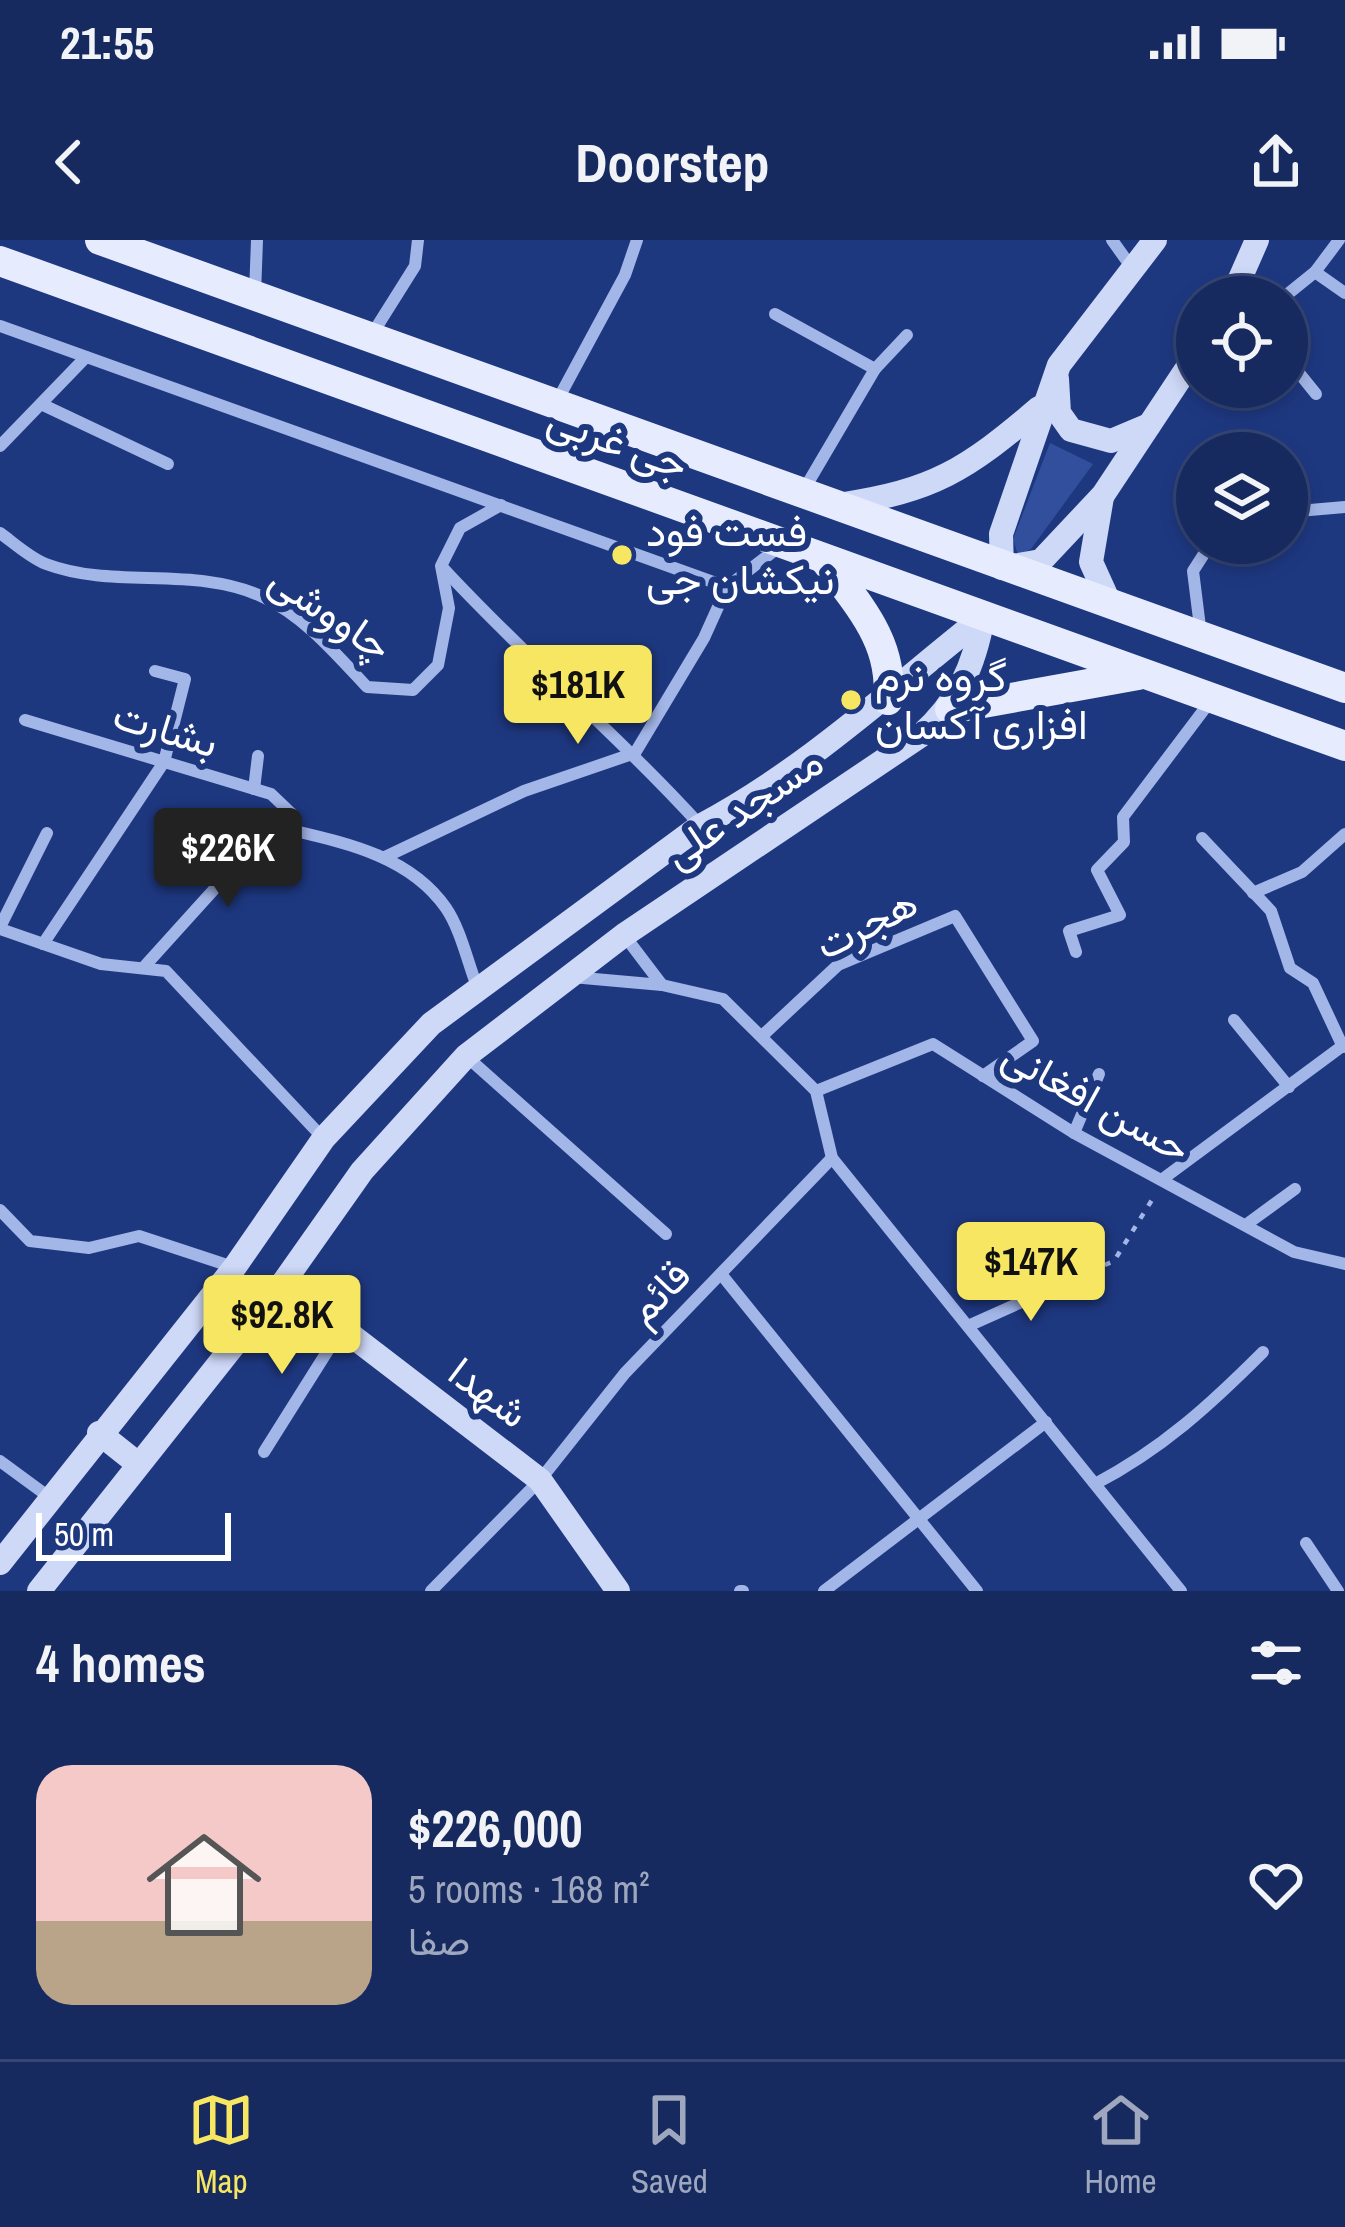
<!DOCTYPE html>
<meta charset="utf-8">
<style>
body{margin:0;font-family:"Archivo Narrow",Vazirmatn,sans-serif;background:#1f3266;color:#f1f3f6;height:100vh;display:flex;flex-direction:column;font-size:45px;white-space:nowrap}
*{box-sizing:border-box;margin:0}
p{font-size:39px;color:#9ea7bd}
.icon{flex:none;width:66px;height:66px;fill:none;stroke:currentColor;stroke-width:2;stroke-linecap:round;stroke-linejoin:round}
.map{position:relative;height:1351px;overflow:hidden}
.sheet{display:flex;flex-direction:column;background:#162a60;flex:1}
.sheet>*{flex:none}
.fabs{position:absolute;left:1176px;top:36px;display:grid;gap:24px}
.fabs a{display:grid;place-items:center;width:132px;height:132px;border-radius:50%;background:#162a60;box-shadow:0 6px 18px #0003,0 0 0 3px #354675;font-size:60px}
.scale{position:absolute;left:36px;bottom:30px;width:195px;box-sizing:border-box;padding-left:12px;border:6px solid #fff;border-top:0;font-size:33px;line-height:42px;white-space:nowrap;color:#fff;-webkit-text-stroke:9px #1e3880;paint-order:stroke}
.price{position:absolute;translate:-50% -102px;padding:0 27px;border-radius:12px;background:#f7e662;color:#111;font-size:39px;line-height:78px;filter:drop-shadow(0 3px 6px #0008)}
.price::after{content:'';position:absolute;left:50%;top:72px;width:36px;height:27px;margin-left:-18px;background:inherit;clip-path:polygon(0 0,100% 0,50% 100%)}
.price.selected{background:#222;color:#fff}
ul{padding:0;list-style:none}
li{display:flex;align-items:center;gap:36px;height:300px;padding:0 36px}
li+li{border-top:3px solid #354675}
li span{display:grid;place-items:center;flex:none;width:336px;height:240px;border-radius:36px;color:#555}
li>.icon{margin-inline-start:auto}
span .icon{width:144px;height:144px;fill:#fffc;stroke-width:1}
li b{font-size:51px}
h2{display:flex;justify-content:space-between;align-items:center;height:144px;padding:0 36px;font-size:51px}
.status{display:flex;justify-content:space-between;align-items:center;height:84px;padding:0 60px;background:#162a60;direction:ltr}
.status svg{height:33px;fill:currentColor}
header{display:flex;justify-content:space-between;align-items:center;height:156px;padding:0 36px;background:#162a60;font-size:54px;font-weight:700}
.dock{display:flex;justify-content:space-around;align-items:center;height:168px;border-top:3px solid #354675;background:#162a60;font-size:33px;color:#9ea7bd}
.dock a{display:grid;justify-items:center;gap:6px}
.dock .selected{color:#f7e662}
.map>svg:first-child{display:block}
</style>
<div class="status"><b>21:55</b><svg viewBox="0 0 49 12"><path d="M0 12V9h3v3zM5 12V6h3v6zM10 12V3h3v9zM15 12V0h3v12zM26 1h20v11H26zM47 4h2v5h-2z"/></svg></div>
<header><svg class="icon" aria-label="back" viewBox="0 0 24 24"><path d="M15 5l-7 7 7 7"/></svg>Doorstep<svg class="icon" aria-label="share" viewBox="0 0 24 24"><path d="M12 15V3M7 8l5-5 5 5M5 13v7h14v-7"/></svg></header>
<div class="map">
<svg width="1345" height="1351" viewBox="0 0 1345 1351">
<rect width="100%" height="100%" fill="#1e3880"/>
<polygon fill="#324f9e" points="1050,203 1093,224 1031,309 1018,315 1013,299"/>
<g fill="none" stroke-linecap="round" stroke-linejoin="round">
<polyline stroke="#a3b6e8" stroke-width="4.5" stroke-dasharray="6 9" stroke-linecap="butt" points="1091,1031 1114,1021 1155,955"/>
<g stroke="#a3b6e8" stroke-width="12">
<polyline points="1112,0 1132,28"/>
<polyline points="1315,32 1345,53"/>
<polyline points="255,54 257,0"/>
<polyline points="1284,57 1315,32 1339,0"/>
<polyline points="775,74 875,129 802,253"/>
<polyline points="0,86 727,347 779,307"/>
<polyline points="371,96 415,26 418,0"/>
<polyline points="1287,118 1316,154"/>
<polyline points="875,129 907,95"/>
<polyline points="556,163 625,35 637,0"/>
<polyline points="41,164 168,224"/>
<polyline points="0,206 86,117"/>
<polyline points="1287,272 1345,267"/>
<path d="M0 293C14 303 30 318 46 324 115 350 195 325 263 357 303 375 337 415 367 447L413 450 438 425 449 368 441 326 460 288 501 265"/>
<path d="M443 328C525 417 618 495 700 585"/>
<polyline points="1201,395 1193,331 1211,303"/>
<polyline points="25,480 271,554 293,575 295,591"/>
<polyline points="254,549 258,516"/>
<path d="M295 591C351 604 411 618 446 668 461 690 468 724 478 749"/>
<polyline points="1202,598 1271,671 1290,728 1313,743 1343,807"/>
<polyline points="385,617 524,551 635,513 704,398 727,347"/>
<polyline points="1253,653 1302,632 1345,594"/>
<polyline points="0,687 47,593"/>
<polyline points="0,689 101,724 166,731 323,898"/>
<polyline points="624,695 662,745"/>
<polyline points="43,704 164,522 185,439 155,431"/>
<polyline points="1076,712 1069,691 1120,675 1097,630 1124,602 1123,577 1212,459"/>
<polyline points="143,728 218,645 295,591"/>
<polyline points="572,737 662,745 723,759 816,851 832,918 1181,1351"/>
<polyline points="1234,780 1289,847"/>
<polyline points="763,795 838,725 955,676 1033,801 983,836"/>
<polyline points="466,816 666,994"/>
<polyline points="816,851 933,804 1074,893 1294,1012 1345,1024"/>
<polyline points="1074,893 1099,834"/>
<polyline points="1164,938 1345,804"/>
<polyline points="0,970 30,1001 89,1008 139,996 233,1027"/>
<polyline points="1247,984 1295,949"/>
<polyline points="721,1034 977,1351"/>
<polyline points="968,1086 1075,1038 1032,1005"/>
<polyline points="264,1212 342,1088"/>
<polyline points="0,1221 49,1257"/>
<path d="M1095 1244C1162 1209 1210 1165 1263 1112"/>
<polyline points="1306,1303 1338,1351"/>
<polyline points="431,1351 540,1240 625,1133 832,918"/>
<polyline points="740,1351 743,1351"/>
<polyline points="824,1351 1046,1182"/>
</g>
<g stroke="#ced8f7" stroke-width="24">
<polyline points="1155,0 1059,125 1001,294 1002,328 1041,321 1103,255 1197,113"/>
<polyline points="1232,57 1257,0"/>
<polyline points="1057,139 1059,173 1071,190 1111,201 1149,185"/>
<polyline points="1102,257 1091,322 1110,364"/>
<path d="M838 265C934 251 966 230 1039 168"/>
<polyline points="283,1043 540,1240 618,1351"/>
<polyline points="99,1193 138,1224"/>
<path d="M0 1323 234 1028 324 898 431 784 700 586C804 531 891 450 983 377"/>
<path d="M39 1351 283 1043 362 931 466 816 624 695 920 496C958 462 974 427 983 377"/>
</g>
<g stroke="#e6ebfe" stroke-width="30">
<polyline points="100,0 1345,448"/>
<polyline points="0,21 1345,506"/>
<path d="M825 320C858 365 894 402 888 460"/>
<polyline points="950,469 1138,435"/>
</g>
</g>
<g fill="#f7e662" stroke="#1e3880" stroke-width="4.5">
<circle cx="622" cy="315" r="12"/>
<circle cx="851" cy="460" r="12"/>
</g>
<g text-anchor="middle" dominant-baseline="central" stroke-width="12" stroke-linejoin="round" paint-order="stroke">
<g font-size="42" fill="#fff" stroke="#1e3880">
<text transform="translate(618 201) rotate(20)">جی غربی</text>
<text transform="translate(331 372) rotate(34)">چاووشی</text>
<text transform="translate(166 488) rotate(17)">بشارت</text>
<text transform="translate(743 567) rotate(-34)">مسجد علی</text>
<text transform="translate(866 683) rotate(-27)">هجرت</text>
<text transform="translate(1097 861) rotate(29)">حسن افغانی</text>
<text transform="translate(658 1052) rotate(-46)">قائم</text>
<text transform="translate(489 1152) rotate(37)">شهدا</text>
</g>
<g font-size="42" fill="#fff" stroke="#1e3880" text-anchor="start">
<text x="646" y="291">فست فود<tspan x="646" dy="48">نیکشان جی</tspan></text>
<text x="875" y="436">گروه نرم<tspan x="875" dy="48">افزاری آکسان</tspan></text>
</g>
</g>
</svg>
<div class="fabs">
<a><svg class="icon" aria-label="locate" viewBox="0 0 24 24"><circle cx="12" cy="12" r="6"/><path d="M12 2v4M12 18v4M2 12h4M18 12h4"/></svg></a>
<a><svg class="icon" aria-label="layers" viewBox="0 0 24 24"><path d="M12 4l9 5-9 5-9-5zM3 14l9 5 9-5"/></svg></a>
</div>
<div class="scale">50 m</div>
<b class="price" style="left:578px;top:507px">$181K</b>
<b class="price selected" style="left:228px;top:670px">$226K</b>
<b class="price" style="left:1031px;top:1084px">$147K</b>
<b class="price" style="left:282px;top:1137px">$92.8K</b>
</div>
<section class="sheet">
<h2>4 homes<svg class="icon" aria-label="filters" viewBox="0 0 24 24"><path d="M4 7h16M4 17h16"/><circle cx="9" cy="7" r="2"/><circle cx="15" cy="17" r="2"/></svg></h2>
<ul>
<li><span style="background:linear-gradient(#f6c9c9 65%,#b9a48a 0)"><svg class="icon" aria-label="home" viewBox="0 0 24 24"><path d="M3 11l9-7 9 7M6 9v11h12V9"/></svg></span><div><b>$226,000</b><p>5 rooms · 168 m²</p><p>صفا</p></div><svg class="icon" aria-label="heart" viewBox="0 0 24 24"><path d="M12 20l-8-8c-3-5 5-10 8-4 3-6 11-1 8 4z"/></svg></li>
</ul>
</section>
<nav class="dock">
<a class="selected"><svg class="icon" aria-label="map" viewBox="0 0 24 24"><path d="M3 6l6-2 6 2 6-2v14l-6 2-6-2-6 2zM9 4v14M15 6v14"/></svg>Map</a>
<a><svg class="icon" aria-label="saved" viewBox="0 0 24 24"><path d="M7 4h10v16l-5-4-5 4z"/></svg>Saved</a>
<a><svg class="icon" aria-label="home" viewBox="0 0 24 24"><path d="M3 11l9-7 9 7M6 9v11h12V9"/></svg>Home</a>
</nav>
